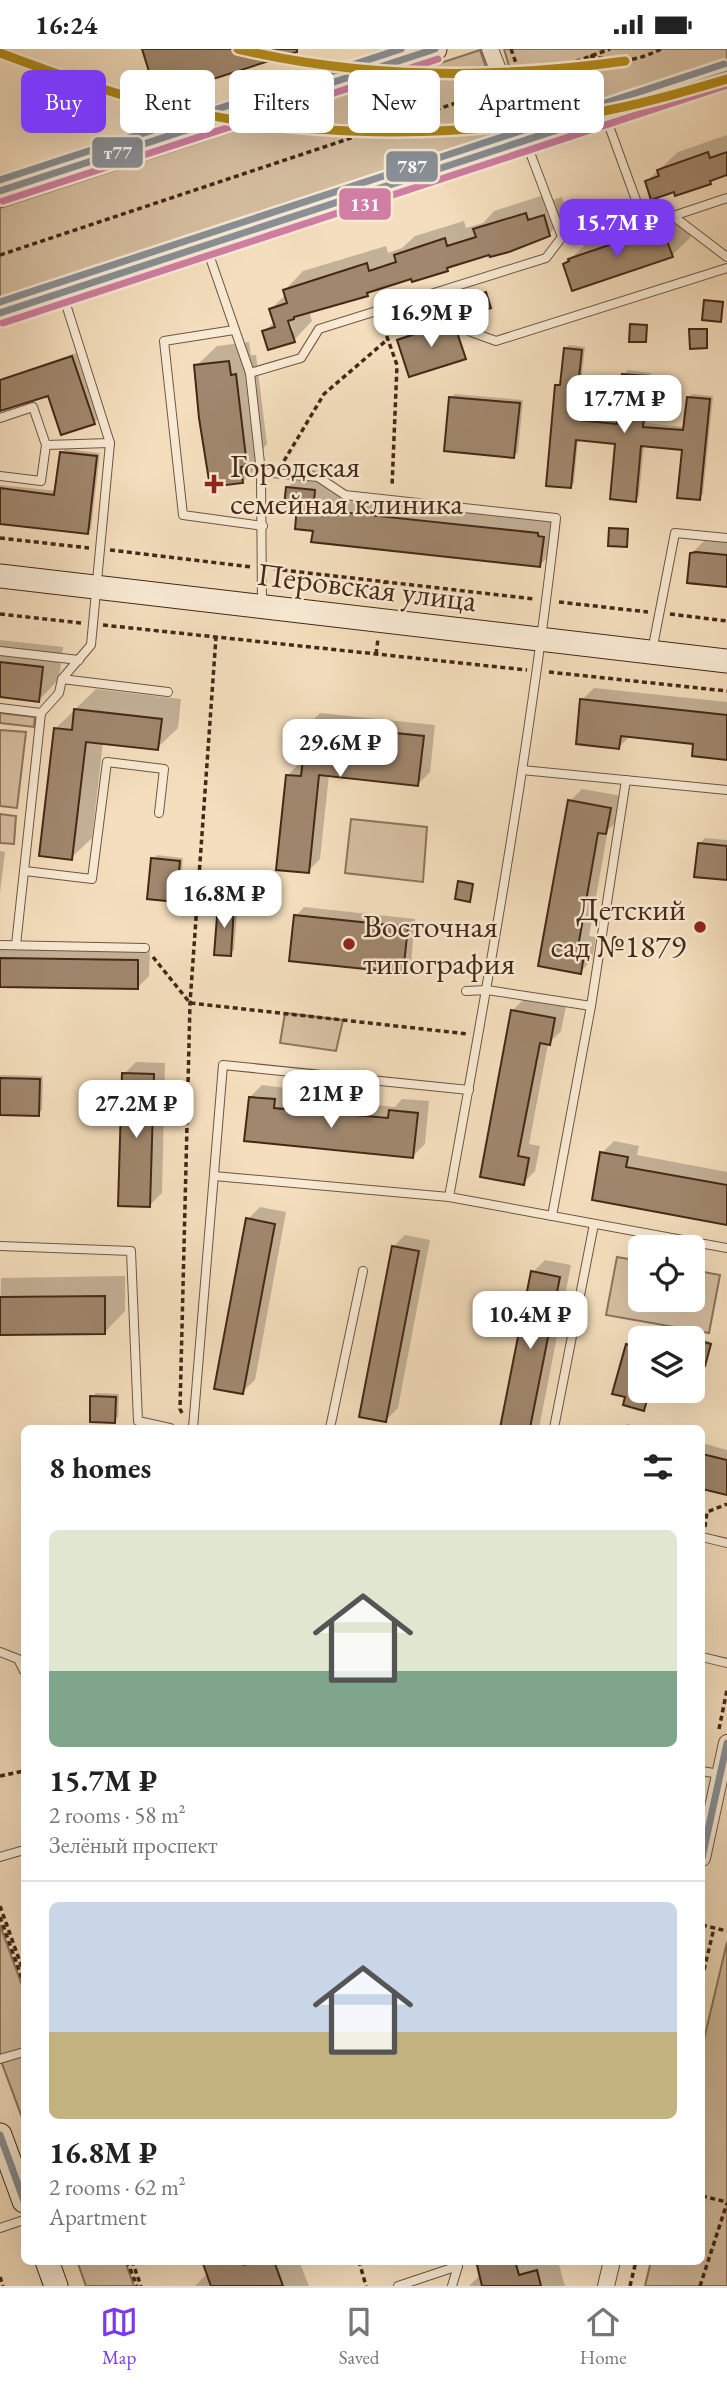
<!DOCTYPE html>
<meta charset="utf-8">
<style>
body{margin:0;font-family:"EB Garamond",serif;background:#f2f2f2;color:#222;height:100vh;display:flex;flex-direction:column;font-size:26px;white-space:nowrap}
*{box-sizing:border-box;margin:0}
p{font-size:23px;color:#767676}
.icon{flex:none;width:38px;height:38px;fill:none;stroke:currentColor;stroke-width:2;stroke-linecap:round;stroke-linejoin:round}
.map{position:relative;flex:1;overflow:hidden}
.drawer{position:absolute;left:21px;top:1376px;width:684px;height:840px;display:flex;flex-direction:column;background:#fff;border-radius:10px;box-shadow:0 7px 28px #0002}
.drawer>*{flex:none}
.banner{position:absolute;left:21px;top:21px;width:686px;height:63px;display:flex;gap:14px}
.controls{position:absolute;left:628px;top:1186px;display:grid;gap:14px}
.controls a{display:grid;place-items:center;width:77px;height:77px;border-radius:10px;background:#fff;box-shadow:0 7px 28px #0002;font-size:35px}
.price{position:absolute;translate:-50% -60px;padding:0 16px;border-radius:14px;background:#fff;color:#222;font-size:23px;line-height:46px;filter:drop-shadow(0 2px 4px #0008)}
.price::after{content:'';position:absolute;left:50%;top:42px;width:21px;height:16px;margin-left:-10px;background:inherit;clip-path:polygon(0 0,100% 0,50% 100%)}
.price.active{background:#7c3aed;color:#fff}
ul{padding:0;list-style:none}
li{display:grid;align-content:center;gap:14px;height:371px;padding:0 28px}
li+li{border-top:2px solid #e0e0e0}
li span{display:grid;place-items:center;height:217px;border-radius:10px;color:#555}
li>.icon{margin-inline-start:auto}
span .icon{width:126px;height:126px;fill:#fffc;stroke-width:1}
li b{font-size:30px}
h2{display:flex;justify-content:space-between;align-items:center;height:84px;padding:0 28px;font-size:30px}
.pill{padding:0 24px;border-radius:10px;background:#fff;box-shadow:0 7px 28px #0002;font-size:24px;line-height:63px}
.pill.active{background:#7c3aed;color:#fff}
.status{display:flex;justify-content:space-between;align-items:center;height:49px;padding:0 35px;background:#fff;direction:ltr}
.status svg{height:19px;fill:currentColor}
.tabs{display:flex;justify-content:space-around;align-items:center;height:98px;border-top:2px solid #e0e0e0;background:#fff;font-size:19px;color:#767676}
.tabs a{display:grid;justify-items:center;gap:4px}
.tabs .active{color:#7c3aed}
.map>svg:first-child{display:block}
</style>
<div class="status"><b>16:24</b><svg viewBox="0 0 49 12"><path d="M0 12V9h3v3zM5 12V6h3v6zM10 12V3h3v9zM15 12V0h3v12zM26 1h20v11H26zM47 4h2v5h-2z"/></svg></div>
<div class="map">
<svg width="727" height="2237" viewBox="0 0 727 2237">
<rect width="100%" height="100%" fill="#f4debd"/>
<filter id="stains"><feTurbulence type="fractalNoise" baseFrequency=".00286" numOctaves="4"/><feColorMatrix values="0 0 0 0 .2 0 0 0 0 .09 0 0 0 0 .02 0 0 0 .5 -.17"/></filter>
<radialGradient id="worn" r=".72"><stop offset=".6" stop-color="#630" stop-opacity="0"/><stop offset="1" stop-color="#630" stop-opacity=".3"/></radialGradient>
<g fill="#d6bfa1" stroke="#8d745c" stroke-width="2">
<polygon points="504,0 727,0 727,13 527,78"/>
<polygon points="480,1 509,85 0,253 0,159"/>
<polygon points="0,664 35,668 34,678 0,674"/>
<polygon points="0,681 26,683 17,759 0,757"/>
<polygon points="0,765 16,767 14,795 0,794"/>
<polygon points="351,770 427,778 423,833 345,824"/>
<polygon points="285,964 343,971 336,1002 280,994"/>
<polygon points="617,1208 640,1212 640,1251 693,1251 693,1221 720,1226 709,1284 606,1266"/>
<polygon points="0,1876 24,1942 24,2074 0,2009"/>
<polygon points="727,1893 727,2237 645,2237 651,2212 702,2212 702,1999"/>
<polygon points="77,2212 125,2212 134,2237 86,2237"/>
</g>
<g fill="#0003" fill-rule="evenodd">
<polygon points="727,86 727,124 716,128 710,133 676,145 675,141 647,132 678,103"/>
<path d="M544 146 546 153 562 148 568 166 549 185 452 216 447 220 412 228 372 241 367 245 309 262 312 272 294 291 264 283 275 272 271 260 286 245 285 241 303 222 386 197 388 204 402 199 415 187 464 172 466 179 483 174 494 162ZM287 263 293 282H289L284 265Z"/>
<polygon points="675,162 682,163 691,188 672,206 565,215 589,192"/>
<polygon points="708,251 724,252 721,271 706,252"/>
<polygon points="455,272 466,307 465,308 400,290"/>
<polygon points="693,279 708,279 707,297 691,281"/>
<polygon points="249,293 251,306 256,306 267,395 262,401 263,412 243,433 196,317 217,297"/>
<polygon points="569,296 585,298 581,335 583,335 580,368 620,372 624,325 628,321 651,324 646,374 685,378 688,349 692,345 713,347 703,445 699,449 684,400 644,396 639,447 635,451 617,393 578,390 574,434 570,437 557,337 561,333 565,300"/>
<polygon points="76,304 98,370 94,373 49,345 0,361 0,330"/>
<polygon points="455,345 523,351 518,403 514,407 451,349"/>
<polygon points="65,400 100,404 91,480 87,483 0,473 0,436 57,442 61,404"/>
<polygon points="306,420 333,423 331,444 561,469 558,497 540,516 315,480 287,439"/>
<polygon points="612,478 629,479 626,496 611,479"/>
<polygon points="710,486 727,486 727,537 691,505"/>
<polygon points="0,591 63,598 59,630 39,651 0,647"/>
<polygon points="594,639 727,653 727,709 695,693 630,687 619,698 582,651"/>
<polygon points="96,640 181,650 178,679 157,699 103,693 92,789 71,809 55,680"/>
<polygon points="320,664 435,676 430,723 418,735 329,726 320,810 308,822 288,726 300,714 304,715 308,676"/>
<polygon points="582,740 622,747 618,771 608,781 589,887 596,888 592,911 580,923 540,916 570,752"/>
<polygon points="705,789 727,791 727,829 699,795"/>
<polygon points="0,802 5,803 0,844"/>
<polygon points="157,806 183,809 179,847 175,851 153,810"/>
<polygon points="461,831 474,834 469,851 460,833"/>
<polygon points="223,852 238,853 234,901 230,905 219,856"/>
<polygon points="304,858 415,870 411,914 402,922 296,867"/>
<polygon points="0,897 150,900 149,927 137,939 0,937"/>
<polygon points="525,949 566,957 561,982 548,995 529,1095 540,1097 535,1122 523,1134 482,1126 513,961"/>
<polygon points="136,1013 165,1014 162,1144 150,1156 124,1025"/>
<polygon points="0,1026 43,1027 42,1061 38,1065 0,1064"/>
<polygon points="262,1036 286,1039 286,1047 395,1058 402,1050 429,1052 425,1095 413,1107 246,1091 250,1048"/>
<polygon points="614,1092 639,1097 637,1106 727,1123 727,1174 594,1150 602,1104"/>
<polygon points="260,1158 286,1163 255,1331 242,1343 248,1170"/>
<polygon points="405,1186 430,1191 398,1359 386,1371 393,1198"/>
<polygon points="545,1211 571,1216 539,1379 502,1379 533,1223"/>
<polygon points="125,1227 125,1262 105,1283 0,1284 1,1229"/>
<polygon points="645,1282 668,1289 671,1282 711,1293 706,1313 693,1312 693,1290 641,1290"/>
<polygon points="640,1293 640,1328 636,1342 648,1346 645,1358 625,1354 628,1296 639,1297"/>
<polygon points="96,1344 119,1345 118,1368 114,1372 92,1348"/>
<polygon points="627,1375 643,1379 623,1379"/>
<polygon points="702,1394 727,1401 727,1444 702,1438"/>
<polygon points="204,2212 299,2212 309,2237 195,2237 208,2224"/>
<polygon points="477,2212 558,2212 565,2237 469,2237 481,2225"/>
</g>
<g fill="#a0876d" stroke="#442817" stroke-width="2">
<polygon points="142,0 297,0 297,3 157,48"/>
<polygon points="708,103 710,109 727,103 727,126 710,132 711,135 675,147 674,143 651,151 645,132 659,127 657,121"/>
<polygon points="526,164 528,171 544,166 550,187 509,203 490,208 489,206 447,219 448,222 412,233 411,230 367,244 368,247 294,268 294,270 288,272 295,293 268,301 262,282 275,278 269,260 287,254 283,241 367,214 369,222 396,213 394,206 445,189 447,197 476,188 473,180"/>
<polygon points="656,180 657,183 663,181 673,208 572,242 563,215 569,212 568,210"/>
<polygon points="486,243 491,259 476,263 471,248"/>
<polygon points="704,251 723,253 721,273 702,271"/>
<polygon points="453,272 466,310 409,328 397,291"/>
<polygon points="630,275 647,276 646,293 629,293"/>
<polygon points="689,280 707,280 707,299 690,300"/>
<polygon points="564,299 582,301 578,338 580,338 577,371 617,375 622,325 648,327 643,378 683,381 687,348 710,350 700,451 677,449 682,401 641,397 636,453 610,450 615,395 576,391 571,439 546,437 555,336 560,336"/>
<polygon points="72,307 95,375 61,386 48,347 0,362 0,331"/>
<polygon points="229,312 231,326 236,325 247,417 241,418 243,434 210,438 199,369 194,316"/>
<polygon points="449,348 520,354 514,409 444,402"/>
<polygon points="60,403 97,407 88,485 0,475 0,439 54,446"/>
<polygon points="286,438 315,441 313,463 341,466 341,463 538,484 538,487 544,488 540,518 311,493 313,482 295,480 297,458 284,457"/>
<polygon points="609,479 628,480 627,498 608,497"/>
<polygon points="696,503 727,506 727,538 687,534 690,504"/>
<polygon points="0,613 43,618 39,653 0,648"/>
<polygon points="580,650 727,666 727,711 692,707 693,695 621,687 619,700 576,695"/>
<polygon points="74,660 162,670 158,701 86,693 72,811 39,807 54,679 72,681"/>
<polygon points="307,675 424,687 418,737 319,726 309,824 276,821 286,726 301,727"/>
<polygon points="568,751 611,759 606,785 598,784 578,898 585,900 581,925 538,917"/>
<polygon points="698,794 727,797 727,831 694,828"/>
<polygon points="151,809 180,812 176,853 147,850"/>
<polygon points="458,832 473,835 470,853 455,850"/>
<polygon points="218,855 234,857 231,907 214,906"/>
<polygon points="294,866 408,878 403,924 289,912"/>
<polygon points="0,909 138,911 138,940 0,938"/>
<polygon points="511,961 555,969 550,996 540,994 518,1107 529,1109 524,1136 480,1128"/>
<polygon points="122,1024 154,1025 150,1158 118,1157"/>
<polygon points="0,1029 40,1030 39,1067 0,1066"/>
<polygon points="249,1048 275,1050 274,1059 388,1069 389,1061 418,1064 413,1109 244,1092"/>
<polygon points="600,1103 628,1108 626,1118 727,1136 727,1176 592,1151"/>
<polygon points="246,1169 275,1175 243,1345 214,1340"/>
<polygon points="392,1197 419,1202 386,1373 359,1368"/>
<polygon points="531,1222 560,1228 530,1379 500,1379"/>
<polygon points="105,1247 105,1285 0,1286 0,1248"/>
<polygon points="693,1290 711,1295 705,1317 693,1314"/>
<polygon points="626,1295 640,1299 640,1328 636,1344 648,1347 644,1362 623,1356 625,1348 612,1345"/>
<polygon points="90,1347 116,1348 115,1374 90,1373"/>
<polygon points="702,1405 727,1411 727,1446 702,1440"/>
<polygon points="202,2212 243,2212 244,2216 255,2212 274,2212 283,2237 211,2237"/>
<polygon points="476,2212 515,2212 519,2226 537,2221 541,2237 482,2237"/>
</g>
<g fill="none" stroke-linecap="round" stroke-linejoin="round">
<defs>
<g id="lane">
<polyline points="605,66 640,162"/>
<polyline points="526,93 562,188"/>
<polyline points="673,167 727,208"/>
<polyline points="206,197 250,324 261,423 262,555"/>
<polyline points="454,238 471,283 496,292 727,219"/>
<polyline points="234,281 164,292 183,466 263,477"/>
<polyline points="250,324 301,309 319,280 546,209 562,188 640,162 673,167 727,149"/>
<polyline points="0,369 33,358 46,396"/>
<path d="M261 423 318 428 345 446 556 469C530 697 490 923 449 1148"/>
<polyline points="0,427 41,432 46,396 110,394"/>
<polyline points="0,602 79,611"/>
<polyline points="652,602 675,484 727,489"/>
<polyline points="62,630 168,643"/>
<polyline points="0,659 41,664"/>
<polyline points="522,721 727,741"/>
<polyline points="25,822 92,830 107,713 164,720 159,764"/>
<polyline points="0,896 145,899"/>
<polyline points="16,896 41,664 59,644 62,630 91,596 110,394 63,246"/>
<polyline points="466,942 487,941 591,957"/>
<polyline points="214,1127 449,1148 727,1199"/>
<polyline points="552,1167 591,957 626,731"/>
<polyline points="0,1197 131,1202 138,1372 170,1379"/>
<polyline points="193,1379 223,1016 469,1041"/>
<polyline points="330,1379 363,1222"/>
<polyline points="554,1379 594,1175"/>
<polyline points="702,1488 727,1494"/>
<polyline points="0,1603 18,1610 24,1622"/>
<polyline points="702,1608 727,1614"/>
<polyline points="702,1722 719,1725"/>
<polyline points="0,1808 24,1801"/>
<polyline points="0,2010 24,2003"/>
<polyline points="0,2179 24,2171"/>
<polyline points="398,2237 458,2217 456,2212"/>
<polyline points="452,2237 458,2217"/>
</g>
<g id="street">
<polyline points="490,0 525,91"/>
<polyline points="702,1809 727,1694"/>
<polyline points="606,2237 612,2212"/>
</g>
<g id="secondary">
<polyline points="0,142 435,0"/>
<polyline points="0,264 727,25"/>
<polyline points="0,527 727,612"/>
<polyline points="0,2086 24,2152"/>
<polyline points="47,2212 56,2237"/>
</g>
</defs>
<use href="#lane" stroke="#705640" stroke-width="10"/>
<use href="#street" stroke="#705640" stroke-width="18"/>
<use href="#secondary" stroke="#442817" stroke-width="25"/>
<g stroke="#442817" stroke-width="3.5" stroke-dasharray="5 3.5" stroke-linecap="butt">
<polyline points="511,0 523,34"/>
<path d="M590 7C619 13 633 14 661 0"/>
<polyline points="520,33 610,0"/>
<polyline points="0,206 489,43"/>
<polyline points="381,271 397,316 392,438"/>
<polyline points="284,412 324,345 388,290"/>
<polyline points="0,489 89,499"/>
<polyline points="110,501 252,518"/>
<polyline points="274,520 534,550"/>
<polyline points="383,552 385,533"/>
<polyline points="559,553 648,563"/>
<polyline points="0,565 81,574"/>
<polyline points="670,565 727,572"/>
<polyline points="103,576 527,621"/>
<polyline points="376,605 378,590"/>
<polyline points="549,623 727,642"/>
<polyline points="153,908 190,954 468,985"/>
<polyline points="182,1364 180,1360 190,954 216,588"/>
<polyline points="705,1478 707,1463 727,1455"/>
<polyline points="719,1680 727,1641"/>
<polyline points="0,1727 24,1722"/>
<polyline points="0,1857 24,1924"/>
<polyline points="0,1868 24,1935"/>
<polyline points="702,1876 727,1882"/>
<polyline points="702,1929 714,1879"/>
<polyline points="702,2147 727,2153"/>
<polyline points="127,2212 137,2237"/>
<polyline points="132,2212 141,2237"/>
<polyline points="359,2212 366,2237"/>
<polyline points="0,2228 3,2237"/>
<polyline points="630,2237 636,2212"/>
<polyline points="700,2237 727,2154"/>
</g>
<use href="#lane" stroke="#f8ead4" stroke-width="8"/>
<use href="#street" stroke="#f8ead4" stroke-width="16"/>
<use href="#secondary" stroke="#f8ead4" stroke-width="23"/>
<defs>
<g id="bus-1">
<polyline points="0,142 435,0"/>
<polyline points="0,264 727,25"/>
<polyline points="0,2086 24,2152"/>
</g>
<g id="bus-2">
<polyline points="3,152 438,10"/>
<polyline points="3,274 727,36"/>
</g>
<g id="bus-3">
<polyline points="0,131 401,0"/>
<polyline points="0,253 724,15"/>
</g>
<polyline id="bus-4" points="702,1809 727,1694"/>
</defs>
<use href="#bus-1" stroke="#f8ead4" stroke-width="12"/>
<use href="#bus-2" stroke="#f8ead4" stroke-width="12"/>
<use href="#bus-3" stroke="#f8ead4" stroke-width="12"/>
<use href="#bus-4" stroke="#f8ead4" stroke-width="12"/>
<use href="#bus-1" stroke="#899097" stroke-width="7"/>
<use href="#bus-2" stroke="#d07ea3" stroke-width="7"/>
<use href="#bus-3" stroke="#899097" stroke-width="7"/>
<use href="#bus-4" stroke="#899097" stroke-width="7"/>
<defs>
<g id="metro-1">
<path d="M238 0C364 30 497 30 625 12"/>
<path d="M0 4C51 23 103 42 156 55 297 90 451 91 593 64 639 56 683 43 727 30"/>
</g>
</defs>
<use href="#metro-1" stroke="#f8ead4" stroke-width="14"/>
<use href="#metro-1" stroke="#b48b1a" stroke-width="9"/>
</g>
<g fill="#8f2418" stroke="#f8ead4" stroke-width="2.5">
<path d="M210.5 424.5h7v7h7v7h-7v7h-7v-7h-7v-7h7z"/>
<circle cx="700" cy="878" r="7"/>
<circle cx="349" cy="895" r="7"/>
</g>
<g text-anchor="middle" dominant-baseline="central" stroke-width="5" stroke-linejoin="round" paint-order="stroke">
<g font-size="32" fill="#442817" stroke="#f8ead4" text-anchor="start">
<text x="230" y="417">Городская<tspan x="230" dy="37">семейная клиника</tspan></text>
<text x="686" y="860" text-anchor="end">Детский<tspan x="686" dy="37">сад №1879</tspan></text>
<text x="363" y="877">Восточная<tspan x="363" dy="37">типография</tspan></text>
</g>
<g font-size="32" fill="#442817" stroke="#f8ead4">
<text transform="translate(367 538) rotate(7)">Перовская улица</text>
</g>
</g>
<g stroke="#f8ead4" stroke-width="2.5">
<rect x="91" y="87" width="53" height="33" rx="7" fill="#899097"/>
<rect x="385" y="101" width="54" height="33" rx="7" fill="#899097"/>
<rect x="338" y="138" width="54" height="34" rx="7" fill="#d07ea3"/>
</g>
<g font-size="19" text-anchor="middle" font-weight="bold" fill="#fff">
<text x="118" y="110">т77</text>
<text x="412" y="124">787</text>
<text x="365" y="162">131</text>
</g>
<rect width="100%" height="100%" filter="url(#stains)"/>
<rect width="100%" height="100%" fill="url(#worn)"/>
</svg>
<div class="controls">
<a><svg class="icon" aria-label="locate" viewBox="0 0 24 24"><circle cx="12" cy="12" r="6"/><path d="M12 2v4M12 18v4M2 12h4M18 12h4"/></svg></a>
<a><svg class="icon" aria-label="layers" viewBox="0 0 24 24"><path d="M12 4l9 5-9 5-9-5zM3 14l9 5 9-5"/></svg></a>
</div>
<b class="price active" style="left:617px;top:210px">15.7M ₽</b>
<b class="price" style="left:431px;top:300px">16.9M ₽</b>
<b class="price" style="left:624px;top:386px">17.7M ₽</b>
<b class="price" style="left:340px;top:730px">29.6M ₽</b>
<b class="price" style="left:224px;top:881px">16.8M ₽</b>
<b class="price" style="left:331px;top:1081px">21M ₽</b>
<b class="price" style="left:136px;top:1091px">27.2M ₽</b>
<b class="price" style="left:530px;top:1302px">10.4M ₽</b>
<div class="banner">
<a class="pill active">Buy</a>
<a class="pill">Rent</a>
<a class="pill">Filters</a>
<a class="pill">New</a>
<a class="pill">Apartment</a>
</div>
<section class="drawer">
<h2>8 homes<svg class="icon" aria-label="filters" viewBox="0 0 24 24"><path d="M4 7h16M4 17h16"/><circle cx="9" cy="7" r="2"/><circle cx="15" cy="17" r="2"/></svg></h2>
<ul>
<li><span style="background:linear-gradient(#dfe7d0 65%,#7fa58c 0)"><svg class="icon" aria-label="home" viewBox="0 0 24 24"><path d="M3 11l9-7 9 7M6 9v11h12V9"/></svg></span><div><b>15.7M ₽</b><p>2 rooms · 58 m²</p><p>Зелёный проспект</p></div></li>
<li><span style="background:linear-gradient(#c9d6e8 60%,#c2b280 0)"><svg class="icon" aria-label="home" viewBox="0 0 24 24"><path d="M3 11l9-7 9 7M6 9v11h12V9"/></svg></span><div><b>16.8M ₽</b><p>2 rooms · 62 m²</p><p>Apartment</p></div></li>
</ul>
</section>
</div>
<nav class="tabs">
<a class="active"><svg class="icon" aria-label="map" viewBox="0 0 24 24"><path d="M3 6l6-2 6 2 6-2v14l-6 2-6-2-6 2zM9 4v14M15 6v14"/></svg>Map</a>
<a><svg class="icon" aria-label="saved" viewBox="0 0 24 24"><path d="M7 4h10v16l-5-4-5 4z"/></svg>Saved</a>
<a><svg class="icon" aria-label="home" viewBox="0 0 24 24"><path d="M3 11l9-7 9 7M6 9v11h12V9"/></svg>Home</a>
</nav>
